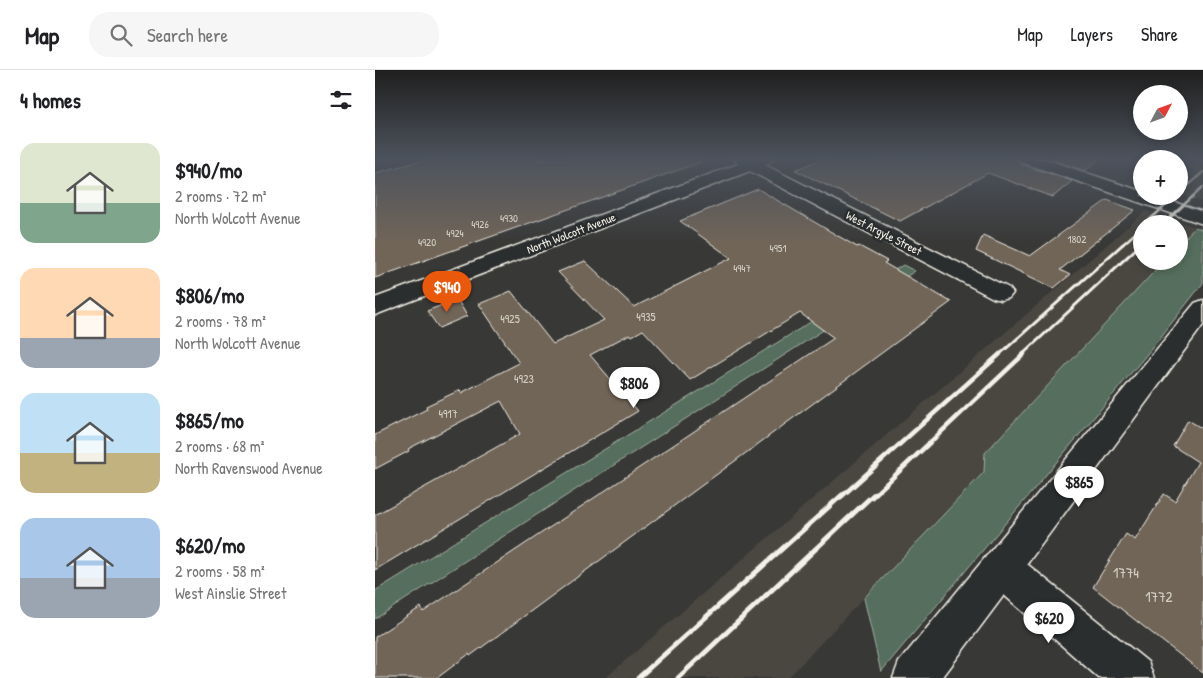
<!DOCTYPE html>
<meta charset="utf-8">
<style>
body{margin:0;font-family:"Patrick Hand",sans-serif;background:#f6f6f6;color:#202124;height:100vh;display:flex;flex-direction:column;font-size:19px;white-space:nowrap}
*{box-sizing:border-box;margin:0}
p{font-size:16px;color:#757577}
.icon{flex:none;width:28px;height:28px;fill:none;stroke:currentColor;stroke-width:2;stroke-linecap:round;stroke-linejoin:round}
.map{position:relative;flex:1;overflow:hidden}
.sheet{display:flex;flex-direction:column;background:#fff;width:375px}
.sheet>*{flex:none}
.needle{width:32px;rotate:49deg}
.controls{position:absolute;left:758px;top:15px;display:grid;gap:10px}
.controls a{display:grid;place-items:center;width:55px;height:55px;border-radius:50%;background:#fff;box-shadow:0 2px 8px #0003;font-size:25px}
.price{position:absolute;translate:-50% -42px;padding:0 11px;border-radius:18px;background:#fff;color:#222;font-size:16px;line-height:32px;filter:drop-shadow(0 1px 2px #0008)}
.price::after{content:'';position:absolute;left:50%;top:30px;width:15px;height:11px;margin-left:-8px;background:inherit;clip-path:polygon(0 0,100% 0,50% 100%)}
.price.current{background:#ea580c;color:#fff}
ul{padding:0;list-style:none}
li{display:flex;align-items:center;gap:15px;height:125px;padding:0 20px}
li span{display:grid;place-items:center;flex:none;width:140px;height:100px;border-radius:15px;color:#555}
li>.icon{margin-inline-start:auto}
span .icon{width:60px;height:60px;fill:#fffc;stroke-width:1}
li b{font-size:21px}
h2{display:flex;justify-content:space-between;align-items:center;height:60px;padding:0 20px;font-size:21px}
header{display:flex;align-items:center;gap:30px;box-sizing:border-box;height:70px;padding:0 25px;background:#fff;border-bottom:1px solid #e0e0e0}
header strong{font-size:24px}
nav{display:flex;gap:28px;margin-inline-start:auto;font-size:18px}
.search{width:350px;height:45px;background:#f6f6f6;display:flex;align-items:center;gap:12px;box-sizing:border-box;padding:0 18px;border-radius:20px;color:#757577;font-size:19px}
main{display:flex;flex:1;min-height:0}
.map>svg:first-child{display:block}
</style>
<header>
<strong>Map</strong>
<div class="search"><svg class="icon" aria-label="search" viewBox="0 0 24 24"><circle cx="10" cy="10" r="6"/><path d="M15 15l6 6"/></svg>Search here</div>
<nav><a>Map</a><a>Layers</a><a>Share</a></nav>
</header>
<main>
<section class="sheet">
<h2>4 homes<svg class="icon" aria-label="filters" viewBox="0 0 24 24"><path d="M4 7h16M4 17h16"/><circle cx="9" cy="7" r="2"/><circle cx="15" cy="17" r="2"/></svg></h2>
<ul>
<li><span style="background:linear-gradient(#dfe7d0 60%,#7fa58c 0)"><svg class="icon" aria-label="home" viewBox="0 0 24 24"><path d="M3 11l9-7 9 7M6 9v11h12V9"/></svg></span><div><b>$940/mo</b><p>2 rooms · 72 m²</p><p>North Wolcott Avenue</p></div></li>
<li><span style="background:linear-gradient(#ffd9b3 70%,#9aa5b1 0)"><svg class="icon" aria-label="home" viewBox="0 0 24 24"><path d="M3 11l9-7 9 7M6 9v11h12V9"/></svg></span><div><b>$806/mo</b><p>2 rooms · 78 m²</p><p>North Wolcott Avenue</p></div></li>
<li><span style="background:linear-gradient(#bfe0f5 60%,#c2b280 0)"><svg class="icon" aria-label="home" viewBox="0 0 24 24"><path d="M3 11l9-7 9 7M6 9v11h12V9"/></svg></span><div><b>$865/mo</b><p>2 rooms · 68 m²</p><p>North Ravenswood Avenue</p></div></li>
<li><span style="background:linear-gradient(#a9c7e8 60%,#9aa5b1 0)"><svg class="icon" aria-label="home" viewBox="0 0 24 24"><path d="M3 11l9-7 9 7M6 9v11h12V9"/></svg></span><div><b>$620/mo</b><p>2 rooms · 58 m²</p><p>West Ainslie Street</p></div></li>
</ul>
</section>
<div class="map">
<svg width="828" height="608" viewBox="0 0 828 608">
<rect width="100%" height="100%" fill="#383836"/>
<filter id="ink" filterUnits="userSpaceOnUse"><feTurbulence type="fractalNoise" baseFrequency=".02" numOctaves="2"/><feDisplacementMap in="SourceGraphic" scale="10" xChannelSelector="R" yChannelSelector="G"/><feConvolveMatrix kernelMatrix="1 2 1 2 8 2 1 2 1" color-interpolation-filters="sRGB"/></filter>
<g filter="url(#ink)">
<g fill="#494640">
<polygon points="828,91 828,132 804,124 804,112"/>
<polygon points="771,141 820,157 804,175 804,154 766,154 766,191 789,191 610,383 609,401 413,608 230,608"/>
</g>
<g fill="#546e5d" stroke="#a4b0a2">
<polygon points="820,157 828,160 828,213 777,278 506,602 489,528 609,402 610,383 789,191 804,191 804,175"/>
<polygon points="528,195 540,201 0,549 0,521"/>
</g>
<g fill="#716558" stroke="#f4f1e8">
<polygon points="53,89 325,89 326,92 0,208 0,103"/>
<polygon points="447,89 642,89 645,94 697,111 678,127 613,103 525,151 420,100"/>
<polygon points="676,89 724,89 710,101"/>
<polygon points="383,119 482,177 484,176 512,191 509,193 576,232 95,586 94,584 62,608 0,608 0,567 46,537 48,542 459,268 425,243 315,310 268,260 257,266 255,264 215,285 263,341 0,500 0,445 145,364 126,331 33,379 34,381 0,399 0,365 52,339 51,336 85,320 86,323 144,293 104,234 136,221 178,274 229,250 183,202 210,191 259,237 356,188 305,151"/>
<polygon points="732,130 760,140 685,200 695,205 679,218 601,181 608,165 655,186"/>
<polygon points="82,229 92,246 64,258 52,241"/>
<polygon points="813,350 828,359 828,603 718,517 751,464 760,470 789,424 800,431 823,392 798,376"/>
</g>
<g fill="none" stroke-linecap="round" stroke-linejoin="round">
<defs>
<g id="minor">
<polygon points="359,89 399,89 390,95 634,218 638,223 634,228 626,230 618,228 375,101 0,245 0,228 363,94"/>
<polygon points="644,89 669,89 766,121 766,126 781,126 828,142 828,154 646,92"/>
<polygon points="828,230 828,255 652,494 773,592 779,608 724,608 629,525 567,608 518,608 524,592 820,233"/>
</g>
</defs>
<use href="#minor" stroke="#f4f1e8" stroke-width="3"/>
<use href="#minor" fill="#2a2d2e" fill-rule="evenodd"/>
<g stroke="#f4f1e8" stroke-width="2.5">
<polyline points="804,124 828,102"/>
<polyline points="770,154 801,126"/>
<polyline points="788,154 828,117"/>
<polyline points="747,175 766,158"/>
<polyline points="765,175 766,174"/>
</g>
<g stroke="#f4f1e8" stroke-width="3">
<polyline points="624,285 748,174"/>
<polyline points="647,285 766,174"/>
</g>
<g stroke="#f4f1e8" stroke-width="4.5">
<polyline points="466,427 625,284"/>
<polyline points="497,427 649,284"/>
</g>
<g stroke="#f4f1e8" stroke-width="5">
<polyline points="263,608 467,425"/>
<polyline points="303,608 498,425"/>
</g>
</g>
</g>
<linearGradient id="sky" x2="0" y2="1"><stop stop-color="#1f1f1e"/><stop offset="0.51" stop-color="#4d535d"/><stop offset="1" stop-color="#4d535d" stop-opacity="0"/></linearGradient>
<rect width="828" height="174" fill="url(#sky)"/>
<g text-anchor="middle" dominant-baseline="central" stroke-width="5" stroke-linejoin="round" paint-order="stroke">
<g font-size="11" fill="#d3cec4">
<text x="134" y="148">4930</text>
<text x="105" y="154">4926</text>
<text x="80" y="163">4924</text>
<text x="702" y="169">1802</text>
<text x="52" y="172">4920</text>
<text x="403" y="178">4951</text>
<text x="367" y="198">4947</text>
</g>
<g font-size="12" fill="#f4f1e8" stroke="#2a2d2e">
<text transform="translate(196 163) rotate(-21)">North Wolcott Avenue</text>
<text transform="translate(509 163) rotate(27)">West Argyle Street</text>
</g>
<g font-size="12" fill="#d3cec4">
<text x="271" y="246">4935</text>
<text x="135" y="248">4925</text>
<text x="149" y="308">4923</text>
<text x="73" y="343">4917</text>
</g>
<g font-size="15" fill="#d3cec4">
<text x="751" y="502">1774</text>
<text x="784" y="526">1772</text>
</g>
</g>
</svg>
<div class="controls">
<a><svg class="needle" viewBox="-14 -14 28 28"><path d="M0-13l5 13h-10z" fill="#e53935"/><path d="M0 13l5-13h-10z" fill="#757577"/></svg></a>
<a>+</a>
<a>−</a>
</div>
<b class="price current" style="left:72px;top:243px">$940</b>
<b class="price" style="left:259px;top:339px">$806</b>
<b class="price" style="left:704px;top:438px">$865</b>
<b class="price" style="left:674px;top:574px">$620</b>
</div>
</main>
